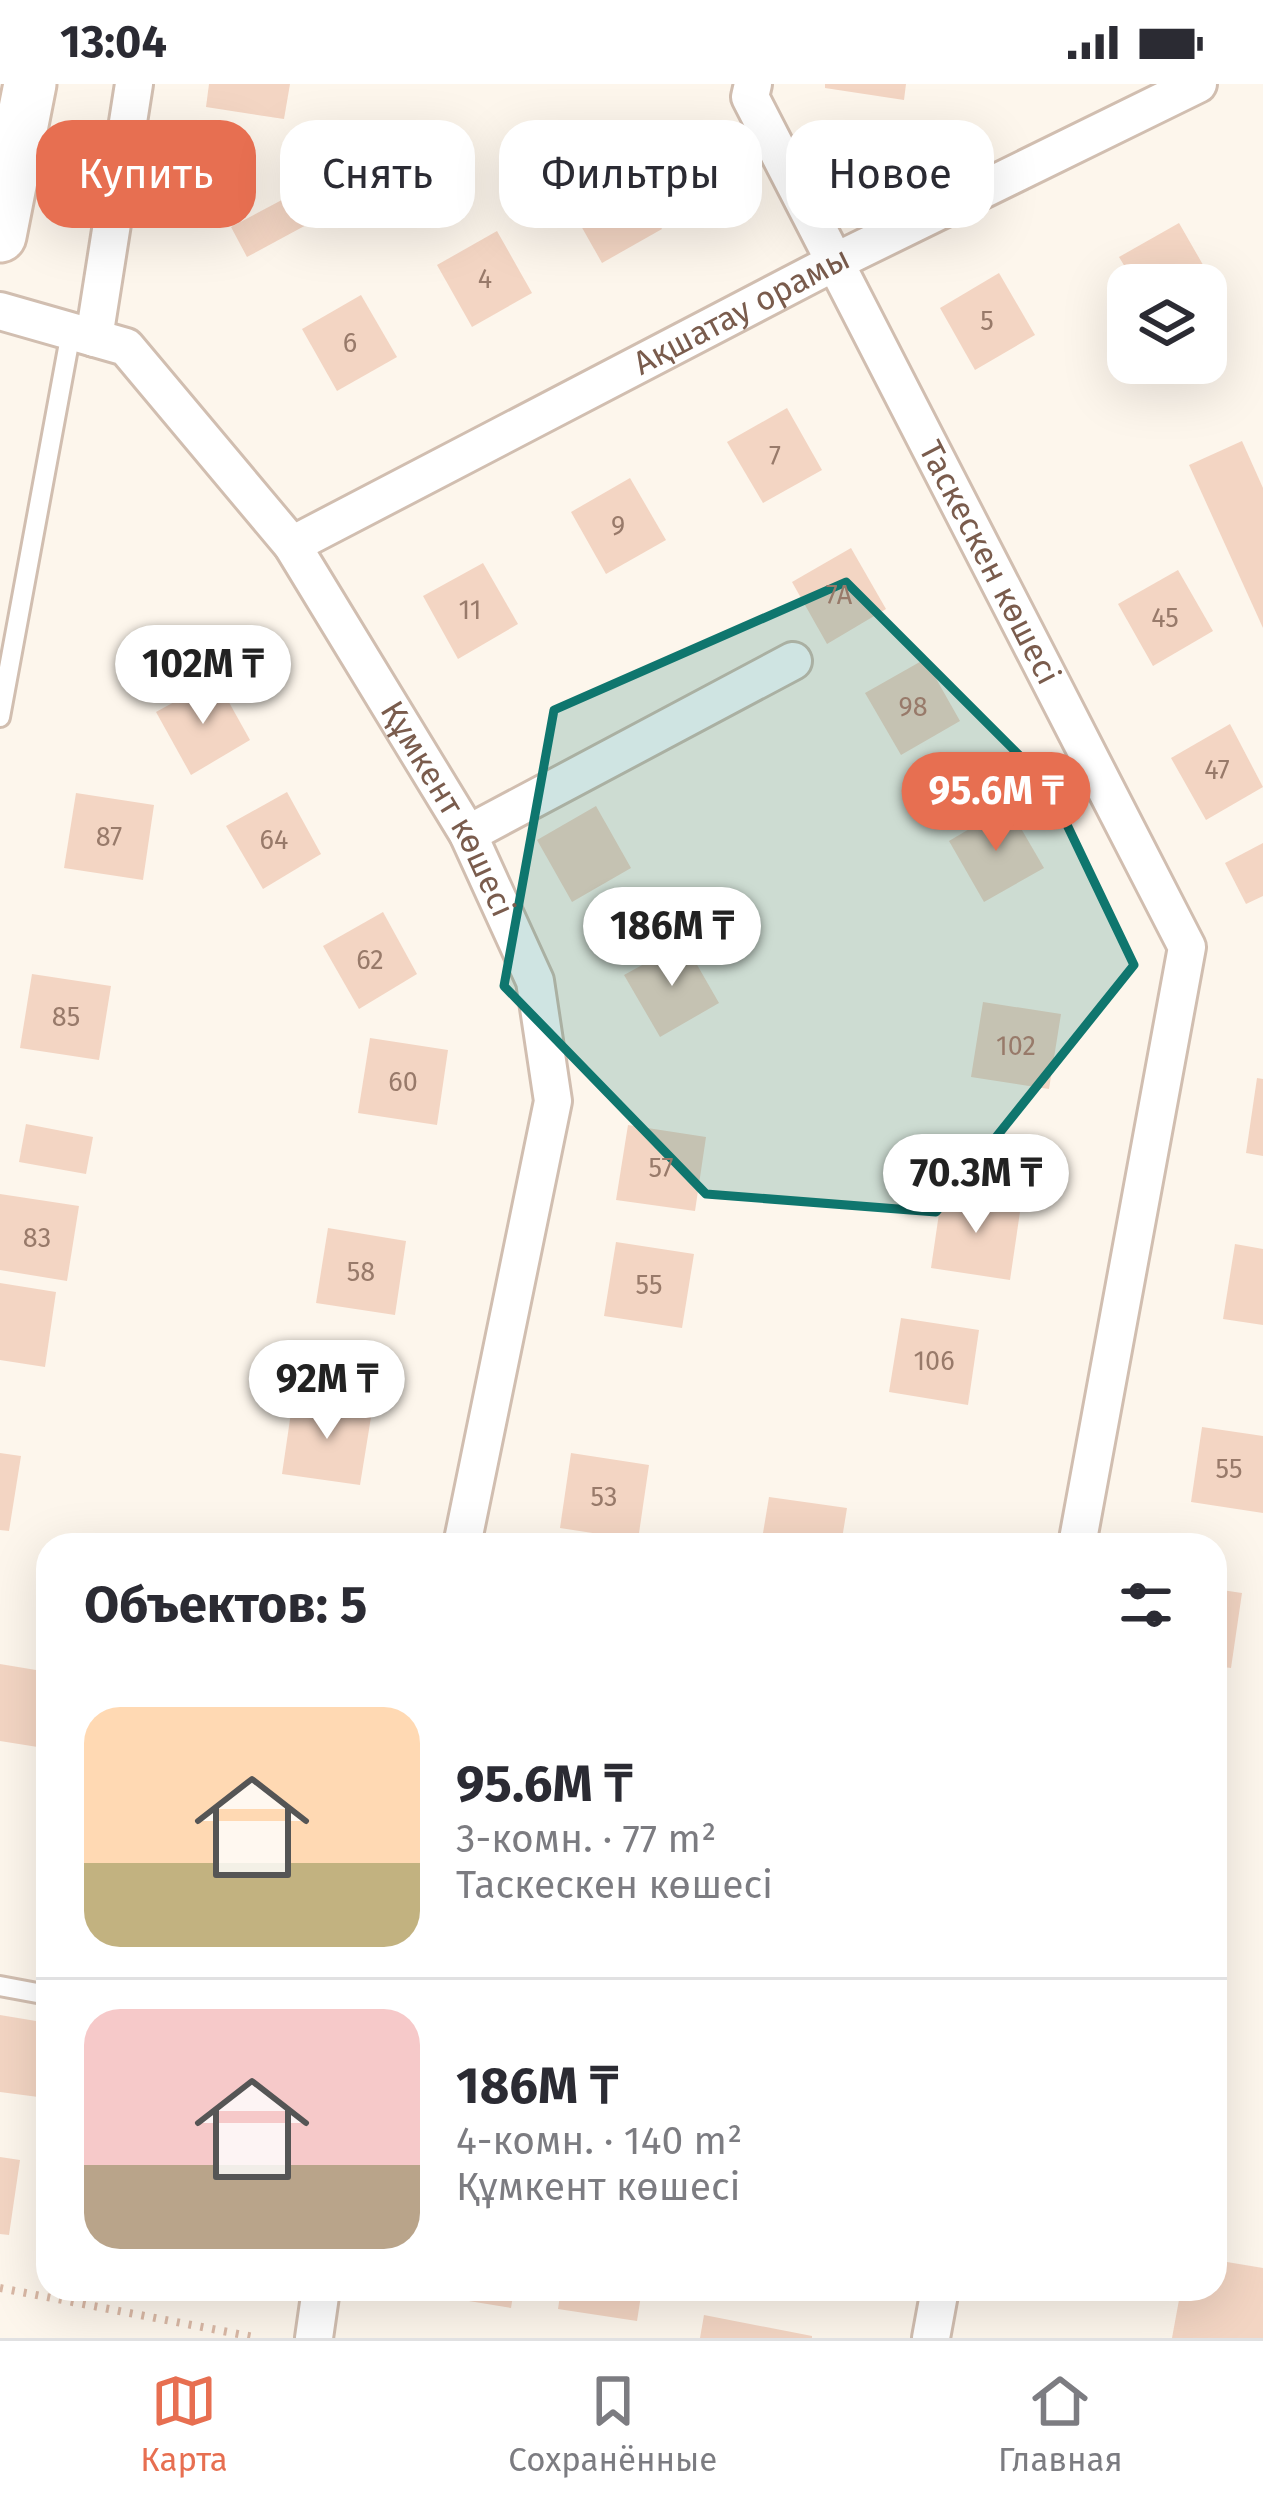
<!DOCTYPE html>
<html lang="ru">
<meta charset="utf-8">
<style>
body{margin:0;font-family:"Fira Sans",sans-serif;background:#f2f2f3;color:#2b2b33;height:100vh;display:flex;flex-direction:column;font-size:45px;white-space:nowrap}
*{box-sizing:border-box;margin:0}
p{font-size:39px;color:#7c7c81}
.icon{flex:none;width:66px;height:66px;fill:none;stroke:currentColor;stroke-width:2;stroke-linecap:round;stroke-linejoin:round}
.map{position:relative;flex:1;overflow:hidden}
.details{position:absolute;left:36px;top:1449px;width:1191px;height:768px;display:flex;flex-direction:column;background:#fff;border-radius:36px;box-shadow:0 12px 48px #0002}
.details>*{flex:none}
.guide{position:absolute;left:36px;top:36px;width:1191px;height:108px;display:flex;gap:24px}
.controls{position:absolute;left:1107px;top:180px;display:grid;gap:24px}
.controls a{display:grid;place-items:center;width:120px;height:120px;border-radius:24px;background:#fff;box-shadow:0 12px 48px #0002;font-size:60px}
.price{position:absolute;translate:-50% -102px;padding:0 27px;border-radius:42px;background:#fff;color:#222;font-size:39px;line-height:78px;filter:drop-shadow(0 3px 6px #0008)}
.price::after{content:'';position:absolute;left:50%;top:72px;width:36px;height:27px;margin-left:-18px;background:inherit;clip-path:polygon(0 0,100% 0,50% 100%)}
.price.selected{background:#e76f51;color:#fff}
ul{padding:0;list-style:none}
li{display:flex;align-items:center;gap:36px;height:300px;padding:0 48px}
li+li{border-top:3px solid #e1e1e2}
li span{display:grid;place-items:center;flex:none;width:336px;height:240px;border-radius:36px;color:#555}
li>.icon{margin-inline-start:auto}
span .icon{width:144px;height:144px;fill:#fffc;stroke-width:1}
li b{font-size:51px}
h2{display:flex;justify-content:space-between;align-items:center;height:144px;padding:0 48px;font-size:51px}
.chip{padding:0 42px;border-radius:36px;background:#fff;box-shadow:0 12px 48px #0002;font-size:42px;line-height:108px}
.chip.selected{background:#e76f51;color:#fff}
.status{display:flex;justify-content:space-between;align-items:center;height:84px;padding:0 60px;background:#fff;direction:ltr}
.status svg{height:33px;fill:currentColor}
.menu{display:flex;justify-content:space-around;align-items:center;height:168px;border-top:3px solid #e1e1e2;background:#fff;font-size:33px;color:#7c7c81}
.menu a{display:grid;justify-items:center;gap:6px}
.menu .selected{color:#e76f51}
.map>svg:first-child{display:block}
</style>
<div class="status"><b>13:04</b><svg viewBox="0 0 49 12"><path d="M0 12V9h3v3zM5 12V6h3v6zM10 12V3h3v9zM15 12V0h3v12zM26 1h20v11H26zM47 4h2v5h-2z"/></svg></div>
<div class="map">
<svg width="1263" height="2254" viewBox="0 0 1263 2254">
<rect width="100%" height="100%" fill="#fdf6ec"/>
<g fill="#f3d5c3">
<polygon points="209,0 290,0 284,35 206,23"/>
<polygon points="825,0 906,0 904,16 825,4"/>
<polygon points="626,83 662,145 602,179 567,117"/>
<polygon points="342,84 358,113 247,173 231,143"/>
<polygon points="1179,139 1214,200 1206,205 1206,201 1136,201 1119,173"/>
<polygon points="497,147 532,209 472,243 437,181"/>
<polygon points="999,189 1035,251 975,286 940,224"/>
<polygon points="361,211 397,273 337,307 302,245"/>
<polygon points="787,324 822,386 763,419 727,358"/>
<polygon points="1242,357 1263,404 1263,544 1189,381"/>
<polygon points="630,394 666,456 606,490 571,428"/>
<polygon points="851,464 886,525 827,560 792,498"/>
<polygon points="483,479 518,540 458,575 423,512"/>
<polygon points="1178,486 1213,547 1153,582 1118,520"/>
<polygon points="925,575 960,637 901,671 865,609"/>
<polygon points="216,595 250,656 191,691 156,628"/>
<polygon points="1230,640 1263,703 1206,736 1171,674"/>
<polygon points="287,708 321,770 263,805 226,742"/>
<polygon points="76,709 154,721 143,796 64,784"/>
<polygon points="596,722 631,784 572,818 537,756"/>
<polygon points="1008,722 1044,784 984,818 949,757"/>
<polygon points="1263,759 1263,812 1246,820 1225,779"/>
<polygon points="383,828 417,890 359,925 323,862"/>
<polygon points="684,858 719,919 660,953 624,891"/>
<polygon points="32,890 111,902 99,976 20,964"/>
<polygon points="983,918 1061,930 1049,1005 971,993"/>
<polygon points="370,954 448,966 437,1041 358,1029"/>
<polygon points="1257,994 1263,995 1263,1072 1246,1069"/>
<polygon points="26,1040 93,1053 86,1090 19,1078"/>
<polygon points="628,1041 706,1053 695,1127 616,1116"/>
<polygon points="942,1109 1021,1121 1010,1196 931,1184"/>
<polygon points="0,1110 79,1122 67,1197 0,1186"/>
<polygon points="328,1144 406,1157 395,1231 316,1219"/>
<polygon points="616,1158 694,1170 682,1244 604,1232"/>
<polygon points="1235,1160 1263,1165 1263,1241 1223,1235"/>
<polygon points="0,1199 56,1208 45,1283 0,1276"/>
<polygon points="901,1234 979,1246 968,1321 889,1308"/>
<polygon points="293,1315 372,1327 360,1401 282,1390"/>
<polygon points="1202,1343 1263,1352 1263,1429 1191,1418"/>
<polygon points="0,1369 21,1372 9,1447 0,1446"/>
<polygon points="571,1369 649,1381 638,1456 560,1444"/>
<polygon points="769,1413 847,1424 841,1461 761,1461"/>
<polygon points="1215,1505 1242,1509 1231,1584 1215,1582"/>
<polygon points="0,1580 48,1588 44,1664 0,1657"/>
<polygon points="0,1931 48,1939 46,2014 0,2008"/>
<polygon points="0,2073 20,2076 9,2151 0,2150"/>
<polygon points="1215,2176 1263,2184 1263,2254 1172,2254 1181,2205 1215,2205"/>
<polygon points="433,2205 514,2205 511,2224 432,2211"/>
<polygon points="561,2205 642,2205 637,2237 558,2225"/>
<polygon points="704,2231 812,2252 812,2254 700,2254"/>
</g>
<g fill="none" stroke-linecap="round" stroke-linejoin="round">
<defs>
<g id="lane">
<polyline points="0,633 71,248"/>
<polyline points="0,1902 48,1911"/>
</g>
<g id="street">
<path id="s1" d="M753 0 750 13 1187 863 1077 1461"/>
<path id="s2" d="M0 227 126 263 292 461 468 750 535 897 553 1017 462 1461"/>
<polyline points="94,254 134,0"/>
<path id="s3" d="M292 461 835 178 1198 0"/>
<polyline points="468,750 793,577"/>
<polyline points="314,2254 321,2205"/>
<polyline points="931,2254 940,2205"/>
</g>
<polyline id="secondary" points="0,152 30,0"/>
</defs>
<use href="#lane" stroke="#d1beb0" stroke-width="24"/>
<use href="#street" stroke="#d1beb0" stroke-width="42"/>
<use href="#secondary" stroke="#d6c0b0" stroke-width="57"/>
<polyline stroke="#d9b8a5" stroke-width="8" stroke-dasharray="3 9" stroke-linecap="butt" points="0,2204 259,2254"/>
<use href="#lane" stroke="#fff" stroke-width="18"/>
<use href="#street" stroke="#fff" stroke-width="36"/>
<use href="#secondary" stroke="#fff" stroke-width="51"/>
</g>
<path fill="#0f766e" fill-opacity="0.2" stroke="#0f766e" stroke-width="9" stroke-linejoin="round" d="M846 498 1047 699 1134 881 936 1128 706 1110 504 902 554 626Z"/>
<g text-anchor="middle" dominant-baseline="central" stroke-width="9" stroke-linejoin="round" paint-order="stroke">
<g font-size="27" fill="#987a6a">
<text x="485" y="195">4</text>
<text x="987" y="237">5</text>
<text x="350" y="259">6</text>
<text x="775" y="372">7</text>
<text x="618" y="442">9</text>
<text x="839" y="511">7А</text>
<text x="470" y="526">11</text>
<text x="1165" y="534">45</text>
<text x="913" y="623">98</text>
<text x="1217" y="686">47</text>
<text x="109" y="753">87</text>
<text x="274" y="756">64</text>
<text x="370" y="876">62</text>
<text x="66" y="933">85</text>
<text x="1016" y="962">102</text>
<text x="403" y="998">60</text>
<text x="661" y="1084">57</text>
<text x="37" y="1154">83</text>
<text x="361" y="1188">58</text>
<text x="649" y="1201">55</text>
<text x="934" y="1277">106</text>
<text x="1229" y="1385">55</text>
<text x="604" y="1413">53</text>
</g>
<g font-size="33" fill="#7a5c4d" stroke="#fffaf3">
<text stroke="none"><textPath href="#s3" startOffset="507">Ақшатау орамы</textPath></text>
<text stroke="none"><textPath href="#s1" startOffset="537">Таскескен көшесі</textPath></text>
<text stroke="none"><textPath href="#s2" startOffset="696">Құмкент көшесі</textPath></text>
</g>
</g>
</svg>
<div class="controls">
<a><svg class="icon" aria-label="layers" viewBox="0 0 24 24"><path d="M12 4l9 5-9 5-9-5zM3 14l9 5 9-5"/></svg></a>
</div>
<b class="price" style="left:203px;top:643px">102M ₸</b>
<b class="price selected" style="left:996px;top:770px">95.6M ₸</b>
<b class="price" style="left:672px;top:905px">186M ₸</b>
<b class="price" style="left:976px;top:1152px">70.3M ₸</b>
<b class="price" style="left:327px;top:1358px">92M ₸</b>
<div class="guide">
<a class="chip selected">Купить</a>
<a class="chip">Снять</a>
<a class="chip">Фильтры</a>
<a class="chip">Новое</a>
</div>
<section class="details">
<h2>Объектов: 5<svg class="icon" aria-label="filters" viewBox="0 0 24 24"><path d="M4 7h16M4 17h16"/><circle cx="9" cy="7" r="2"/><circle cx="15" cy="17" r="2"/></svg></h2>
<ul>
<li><span style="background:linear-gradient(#ffd9b3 65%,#c2b280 0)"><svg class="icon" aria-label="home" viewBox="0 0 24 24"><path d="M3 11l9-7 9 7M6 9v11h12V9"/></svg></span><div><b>95.6M ₸</b><p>3-комн. · 77 m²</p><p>Таскескен көшесі</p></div></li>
<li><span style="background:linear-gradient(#f6c9c9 65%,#b9a48a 0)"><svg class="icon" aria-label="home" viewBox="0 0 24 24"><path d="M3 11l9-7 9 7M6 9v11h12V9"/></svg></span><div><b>186M ₸</b><p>4-комн. · 140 m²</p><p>Құмкент көшесі</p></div></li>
</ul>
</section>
</div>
<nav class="menu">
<a class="selected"><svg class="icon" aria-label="map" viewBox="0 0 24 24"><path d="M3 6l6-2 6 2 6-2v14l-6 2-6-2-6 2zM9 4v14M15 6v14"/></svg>Карта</a>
<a><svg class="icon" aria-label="saved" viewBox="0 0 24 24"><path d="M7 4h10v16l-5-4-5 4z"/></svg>Сохранённые</a>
<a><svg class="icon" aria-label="home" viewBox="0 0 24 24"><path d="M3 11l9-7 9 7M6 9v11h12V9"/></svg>Главная</a>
</nav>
